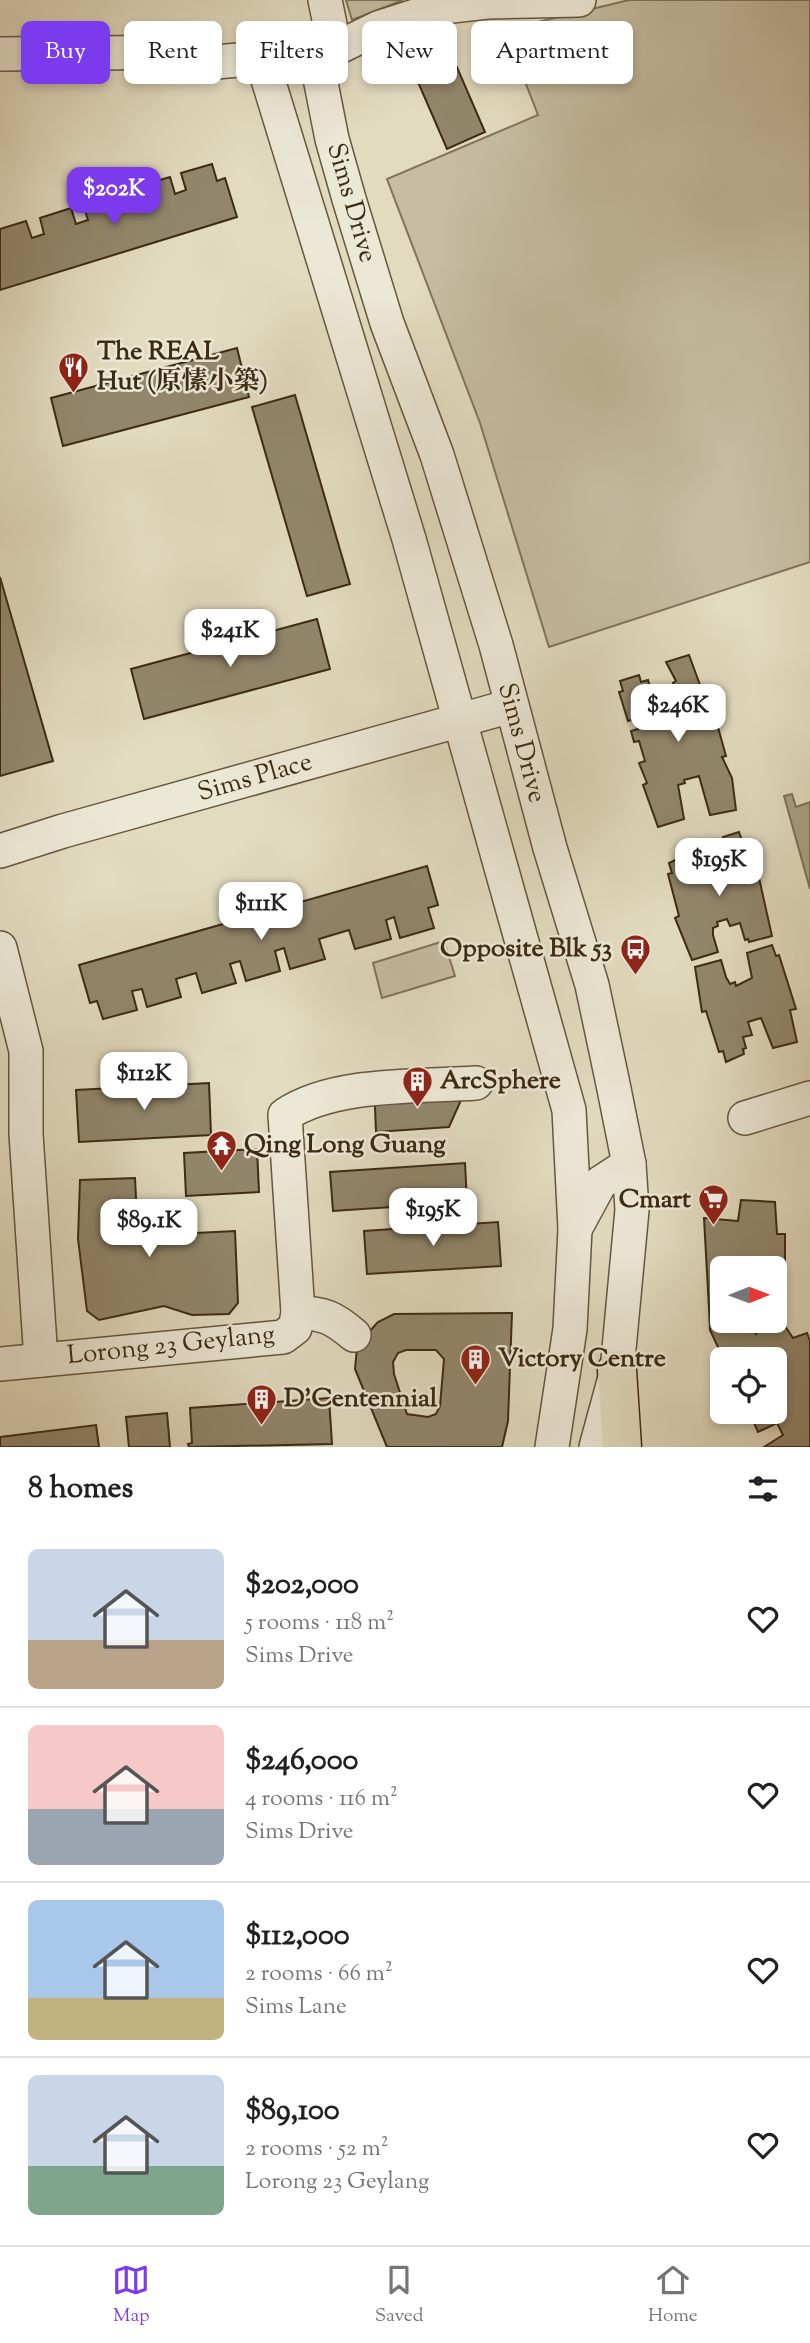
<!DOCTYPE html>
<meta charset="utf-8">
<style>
body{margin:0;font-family:"Sorts Mill Goudy","Noto Serif SC",serif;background:#f2f2f2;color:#202124;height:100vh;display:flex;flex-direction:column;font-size:26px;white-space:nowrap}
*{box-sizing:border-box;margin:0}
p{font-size:23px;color:#757577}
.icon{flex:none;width:38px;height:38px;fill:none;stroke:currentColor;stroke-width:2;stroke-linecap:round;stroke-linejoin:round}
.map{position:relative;height:1447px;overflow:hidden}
.drawer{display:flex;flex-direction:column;background:#fff;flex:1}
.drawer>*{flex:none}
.banner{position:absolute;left:21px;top:21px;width:768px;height:63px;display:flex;gap:14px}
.needle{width:46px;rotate:89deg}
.buttons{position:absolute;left:710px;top:1256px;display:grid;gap:14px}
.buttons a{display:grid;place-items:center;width:77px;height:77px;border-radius:10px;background:#fff;box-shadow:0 4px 10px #0003;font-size:35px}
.price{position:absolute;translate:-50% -60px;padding:0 16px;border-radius:14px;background:#fff;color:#222;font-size:23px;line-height:46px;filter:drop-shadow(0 2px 4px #0008)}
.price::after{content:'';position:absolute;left:50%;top:42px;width:21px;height:16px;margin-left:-10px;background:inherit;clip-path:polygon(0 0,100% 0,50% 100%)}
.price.active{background:#7c3aed;color:#fff}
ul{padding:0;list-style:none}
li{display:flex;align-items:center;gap:21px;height:175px;padding:0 28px}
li+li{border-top:2px solid #e0e0e0}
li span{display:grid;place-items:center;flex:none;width:196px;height:140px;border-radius:10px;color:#555}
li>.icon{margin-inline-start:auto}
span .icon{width:84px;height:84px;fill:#fffc;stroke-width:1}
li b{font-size:30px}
h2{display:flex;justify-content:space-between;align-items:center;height:84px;padding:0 28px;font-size:30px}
.chip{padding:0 24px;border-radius:10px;background:#fff;box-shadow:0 4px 10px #0003;font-size:24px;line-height:63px}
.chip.active{background:#7c3aed;color:#fff}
.tabs{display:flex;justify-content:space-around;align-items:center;height:98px;border-top:2px solid #e0e0e0;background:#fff;font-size:19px;color:#757577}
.tabs a{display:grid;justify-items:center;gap:4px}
.tabs .active{color:#7c3aed}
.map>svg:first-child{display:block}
</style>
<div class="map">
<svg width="810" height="1447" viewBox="0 0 810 1447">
<rect width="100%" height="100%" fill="#e2dbc0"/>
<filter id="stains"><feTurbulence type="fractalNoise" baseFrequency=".00286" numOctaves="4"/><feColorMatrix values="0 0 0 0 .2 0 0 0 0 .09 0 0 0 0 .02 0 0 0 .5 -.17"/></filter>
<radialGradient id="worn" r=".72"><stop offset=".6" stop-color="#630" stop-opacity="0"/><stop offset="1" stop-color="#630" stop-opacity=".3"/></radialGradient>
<g fill="#c6bda3" stroke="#81745b" stroke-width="2">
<polygon points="346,0 403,0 352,20"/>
<polygon points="629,0 810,0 810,562 549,647 480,423 387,179 538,115 505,30"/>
<polygon points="444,941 455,976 382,998 373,963"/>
</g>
<polygon fill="#aa9f85" stroke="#7e7157" stroke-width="2" points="792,794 796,807 810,802 810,889 784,796"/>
<g fill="#92876d" stroke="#3c2b13" stroke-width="2" fill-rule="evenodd">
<polygon points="446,42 485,132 447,149 408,59"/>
<polygon points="212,164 217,181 225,178 237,217 0,290 0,229 26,221 32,238 44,234 40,218 71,208 76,224 88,220 83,204 114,195 119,211 142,204 136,187 170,177 175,194 186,190 181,173"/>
<polygon points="237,348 249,397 63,446 51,398"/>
<polygon points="295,395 350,584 307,596 252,407"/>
<polygon points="0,577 53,761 0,776"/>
<polygon points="317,619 330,669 144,719 131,669"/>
<polygon points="689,655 703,693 706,692 711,714 714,713 726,756 722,757 732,778 736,810 710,815 699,776 684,780 685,783 678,785 684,819 658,827 643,785 647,783 639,763 645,761 639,741 634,742 631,731 638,729 635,719 628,721 619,692 623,691 620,681 639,675 641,682 648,680 654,701 659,699 663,711 670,709 666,695 676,692 673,683 676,681 666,662"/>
<polygon points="739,832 752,869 757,869 772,936 749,942 748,939 745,940 740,923 730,926 727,919 717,922 718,926 713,928 713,935 718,952 692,960 675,918 679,916 668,874 672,873 669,863 690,853 697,875 705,873 708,882 716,880 713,869 720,868 715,850 722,848 723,837"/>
<polygon points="427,866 438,905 428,908 434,928 400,938 394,917 386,920 391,939 355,949 349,930 319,939 325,959 290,969 284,948 275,951 280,971 246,981 240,961 230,964 236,983 202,993 196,973 176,979 181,997 147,1007 142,989 132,991 137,1010 103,1019 97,1001 90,1003 79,965"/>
<polygon points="772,945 776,956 779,955 796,1009 790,1010 797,1042 773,1048 761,1018 748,1022 752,1035 743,1037 746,1048 743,1049 744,1054 726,1062 723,1051 719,1052 706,1011 702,1012 695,967 721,960 726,977 730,984 735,982 736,986 752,978 747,953"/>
<polygon points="374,1082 466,1089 449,1127 376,1132"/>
<polygon points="209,1083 211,1135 79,1142 76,1090"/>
<polygon points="257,1149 259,1192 186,1196 184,1153"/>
<polygon points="465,1163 467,1202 333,1211 330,1172"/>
<polygon points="135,1178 137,1219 155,1235 235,1231 238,1303 229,1314 192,1315 164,1306 99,1320 87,1311 78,1239 80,1180"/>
<polygon points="741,1200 775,1202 777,1234 785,1234 785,1266 778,1265 782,1303 775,1303 775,1269 723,1269 723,1307 709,1308 704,1218 738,1221"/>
<polygon points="498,1222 501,1266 367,1274 364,1231"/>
<polygon points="723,1307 723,1321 751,1321 756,1334 770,1321 775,1321 777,1314 793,1338 807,1333 810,1341 810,1447 764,1447 783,1435 777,1423 758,1432 749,1412 775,1412 775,1360 724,1360 710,1330 709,1308"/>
<path d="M512 1313 508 1421 502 1447H387L355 1369 357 1348 367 1334 378 1322 394 1314ZM406 1350H436L444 1359 440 1406 436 1414 428 1417 407 1414 394 1374 393 1362 398 1353Z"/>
<polygon points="329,1398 332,1444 189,1447 188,1444 192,1443 190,1408"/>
<polygon points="167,1413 170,1447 129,1447 126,1417"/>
<polygon points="96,1425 99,1447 0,1447 0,1437"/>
</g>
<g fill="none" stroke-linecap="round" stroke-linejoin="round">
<defs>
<g id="minor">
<polyline points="325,0 335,49"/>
<polyline points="315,53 332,139 349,199 387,323 437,455 496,645 550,848 592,985 613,1084 629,1164 632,1210 617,1370 596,1447"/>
<polyline points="0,54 192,52 216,62 315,53 335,49 378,28 443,7 487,2 579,0"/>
<polyline points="262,60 409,539 569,1110 575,1229 570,1329 552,1447"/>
<polyline points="0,851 63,831 511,706"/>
<polyline points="0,948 26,1051 26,1134 41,1360"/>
<polyline points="745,1118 810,1098"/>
<polyline points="575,1229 600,1183 629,1164"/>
<path d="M298 1313C324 1313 334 1318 354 1335"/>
<path d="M0 1364 283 1337 295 1328 298 1313 285 1115C334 1082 418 1087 476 1083"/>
</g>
<polyline id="major" points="617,1370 622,1447"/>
</defs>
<use href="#minor" stroke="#66573e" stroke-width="36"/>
<use href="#major" stroke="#3c2b13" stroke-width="41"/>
<use href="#minor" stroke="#ece8d6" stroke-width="33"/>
<use href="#major" stroke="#e2dbc0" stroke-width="38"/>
</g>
<defs>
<symbol id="restaurant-pin" viewBox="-11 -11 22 30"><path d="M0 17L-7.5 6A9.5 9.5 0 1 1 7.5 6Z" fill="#8f2418" stroke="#ece8d6"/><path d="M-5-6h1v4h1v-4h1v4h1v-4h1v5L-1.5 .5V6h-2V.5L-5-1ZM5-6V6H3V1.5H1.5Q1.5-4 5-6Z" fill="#fff"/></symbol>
<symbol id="bus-pin" viewBox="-11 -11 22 30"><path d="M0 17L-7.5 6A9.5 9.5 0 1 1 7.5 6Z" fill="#8f2418" stroke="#ece8d6"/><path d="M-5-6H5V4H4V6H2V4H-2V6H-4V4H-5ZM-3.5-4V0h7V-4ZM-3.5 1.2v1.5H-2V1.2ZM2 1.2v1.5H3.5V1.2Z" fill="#fff"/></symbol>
<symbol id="building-pin" viewBox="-11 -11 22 30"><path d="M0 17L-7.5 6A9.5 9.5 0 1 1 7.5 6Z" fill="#8f2418" stroke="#ece8d6"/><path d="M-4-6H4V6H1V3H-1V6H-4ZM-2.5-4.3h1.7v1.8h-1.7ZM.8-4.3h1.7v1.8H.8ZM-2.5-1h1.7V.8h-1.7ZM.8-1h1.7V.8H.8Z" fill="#fff"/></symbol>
<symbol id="temple-pin" viewBox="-11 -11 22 30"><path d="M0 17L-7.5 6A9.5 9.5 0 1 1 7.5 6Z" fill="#8f2418" stroke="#ece8d6"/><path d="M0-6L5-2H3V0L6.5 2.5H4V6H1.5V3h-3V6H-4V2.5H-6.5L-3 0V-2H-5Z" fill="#fff"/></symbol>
<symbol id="supermarket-pin" viewBox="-11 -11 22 30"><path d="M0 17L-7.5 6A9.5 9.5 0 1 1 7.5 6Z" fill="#8f2418" stroke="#ece8d6"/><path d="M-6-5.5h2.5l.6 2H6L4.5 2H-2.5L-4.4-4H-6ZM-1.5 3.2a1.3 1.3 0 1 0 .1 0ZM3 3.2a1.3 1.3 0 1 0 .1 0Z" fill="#fff"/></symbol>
</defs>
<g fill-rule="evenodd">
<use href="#restaurant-pin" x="56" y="350" width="35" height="47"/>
<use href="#bus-pin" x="618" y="932" width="35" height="47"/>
<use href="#building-pin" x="400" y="1064" width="35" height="47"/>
<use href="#temple-pin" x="204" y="1128" width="35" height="47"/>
<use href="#supermarket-pin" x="696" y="1182" width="35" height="47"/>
<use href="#building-pin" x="458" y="1342" width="35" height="47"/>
<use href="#building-pin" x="244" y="1382" width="35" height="47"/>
</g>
<g text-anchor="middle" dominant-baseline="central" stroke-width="5" stroke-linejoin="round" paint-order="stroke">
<g font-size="26" fill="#3c2b13" stroke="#ece8d6">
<text transform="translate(351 203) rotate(74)">Sims Drive</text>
<text transform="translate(521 743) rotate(75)">Sims Drive</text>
<text transform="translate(255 778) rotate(-16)">Sims Place</text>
<text transform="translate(171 1346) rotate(-6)">Lorong 23 Geylang</text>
</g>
<g font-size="26" font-weight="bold" fill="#3c2b13" stroke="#ece8d6" text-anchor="start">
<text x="97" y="352">The REAL<tspan x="97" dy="30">Hut (原愫小築)</tspan></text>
<text x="612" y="949" text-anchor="end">Opposite Blk 53</text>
<text x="440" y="1081">ArcSphere</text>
<text x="244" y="1145">Qing Long Guang</text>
<text x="691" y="1200" text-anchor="end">Cmart</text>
<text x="498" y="1359">Victory Centre</text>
<text x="284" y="1399">D'Centennial</text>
</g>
</g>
<rect width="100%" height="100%" filter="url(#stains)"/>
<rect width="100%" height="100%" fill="url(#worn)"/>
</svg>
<div class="buttons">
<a><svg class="needle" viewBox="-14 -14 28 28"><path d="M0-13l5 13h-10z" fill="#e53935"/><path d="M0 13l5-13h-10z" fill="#757577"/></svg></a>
<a><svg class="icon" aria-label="locate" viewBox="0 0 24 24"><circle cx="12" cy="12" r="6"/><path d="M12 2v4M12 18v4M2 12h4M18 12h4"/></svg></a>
</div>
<b class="price active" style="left:114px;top:227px">$202K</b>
<b class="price" style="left:230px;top:669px">$241K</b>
<b class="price" style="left:678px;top:744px">$246K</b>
<b class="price" style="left:719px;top:898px">$195K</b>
<b class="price" style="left:261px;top:942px">$111K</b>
<b class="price" style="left:144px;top:1112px">$112K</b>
<b class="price" style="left:433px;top:1248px">$195K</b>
<b class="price" style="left:149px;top:1259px">$89.1K</b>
<div class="banner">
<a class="chip active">Buy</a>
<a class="chip">Rent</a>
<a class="chip">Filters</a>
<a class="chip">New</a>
<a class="chip">Apartment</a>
</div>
</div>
<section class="drawer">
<h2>8 homes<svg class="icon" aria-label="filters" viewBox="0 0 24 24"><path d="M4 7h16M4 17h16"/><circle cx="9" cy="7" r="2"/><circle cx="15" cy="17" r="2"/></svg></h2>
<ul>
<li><span style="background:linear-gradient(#c9d6e8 65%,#b9a48a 0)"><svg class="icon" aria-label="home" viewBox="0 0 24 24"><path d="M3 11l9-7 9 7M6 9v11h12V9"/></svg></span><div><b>$202,000</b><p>5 rooms · 118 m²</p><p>Sims Drive</p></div><svg class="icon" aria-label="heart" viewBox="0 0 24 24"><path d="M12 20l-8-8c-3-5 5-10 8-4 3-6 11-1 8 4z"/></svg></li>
<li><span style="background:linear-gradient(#f6c9c9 60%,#9aa5b1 0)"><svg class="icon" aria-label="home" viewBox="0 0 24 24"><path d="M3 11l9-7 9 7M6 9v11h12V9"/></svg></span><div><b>$246,000</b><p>4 rooms · 116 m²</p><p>Sims Drive</p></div><svg class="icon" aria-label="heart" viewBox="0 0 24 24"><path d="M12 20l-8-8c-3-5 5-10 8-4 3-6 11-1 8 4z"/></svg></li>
<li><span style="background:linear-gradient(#a9c7e8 70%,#c2b280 0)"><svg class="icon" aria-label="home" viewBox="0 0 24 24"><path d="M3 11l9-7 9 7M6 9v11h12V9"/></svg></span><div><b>$112,000</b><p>2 rooms · 66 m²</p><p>Sims Lane</p></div><svg class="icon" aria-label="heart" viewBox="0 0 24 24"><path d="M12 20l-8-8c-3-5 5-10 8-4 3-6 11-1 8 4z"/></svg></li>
<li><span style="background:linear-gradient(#c9d6e8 65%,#7fa58c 0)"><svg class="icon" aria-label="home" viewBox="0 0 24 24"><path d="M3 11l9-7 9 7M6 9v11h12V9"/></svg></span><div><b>$89,100</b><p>2 rooms · 52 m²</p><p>Lorong 23 Geylang</p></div><svg class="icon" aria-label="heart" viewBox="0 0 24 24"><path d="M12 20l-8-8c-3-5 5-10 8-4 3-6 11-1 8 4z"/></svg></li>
</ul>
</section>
<nav class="tabs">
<a class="active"><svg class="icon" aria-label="map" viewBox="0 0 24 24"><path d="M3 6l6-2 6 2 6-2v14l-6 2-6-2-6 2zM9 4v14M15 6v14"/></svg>Map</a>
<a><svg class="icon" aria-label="saved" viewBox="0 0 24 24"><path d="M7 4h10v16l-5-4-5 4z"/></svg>Saved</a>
<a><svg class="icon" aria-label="home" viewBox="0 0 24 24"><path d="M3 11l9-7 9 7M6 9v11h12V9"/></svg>Home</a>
</nav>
